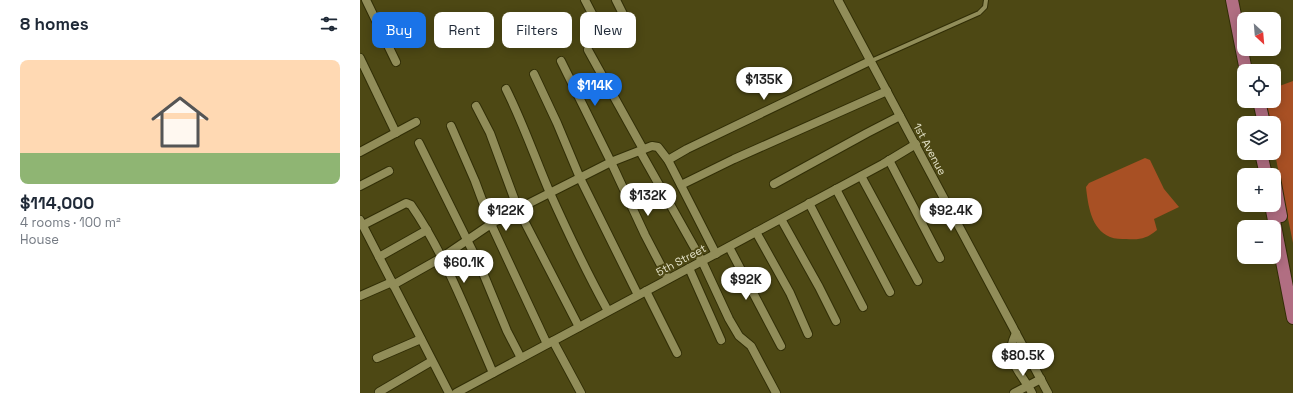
<!DOCTYPE html>
<meta charset="utf-8">
<style>
body{margin:0;font-family:"Space Grotesk",sans-serif;background:#f6f6f7;color:#1f2937;height:100vh;display:flex;flex-direction:column;font-size:15px;white-space:nowrap}
*{box-sizing:border-box;margin:0}
p{font-size:13px;color:#747a83}
.icon{flex:none;width:22px;height:22px;fill:none;stroke:currentColor;stroke-width:2;stroke-linecap:round;stroke-linejoin:round}
.map{position:relative;flex:1;overflow:hidden}
.panel{display:flex;flex-direction:column;background:#fff;width:360px}
.panel>*{flex:none}
.hud{position:absolute;left:12px;top:12px;width:380px;height:36px;display:flex;gap:8px}
.needle{width:26px;rotate:154deg}
.fabs{position:absolute;left:877px;top:12px;display:grid;gap:8px}
.fabs a{display:grid;place-items:center;width:44px;height:44px;border-radius:8px;background:#fff;box-shadow:0 2px 10px #0003;font-size:20px}
.price{position:absolute;translate:-50% -34px;padding:0 9px;border-radius:14px;background:#fff;color:#222;font-size:13px;line-height:26px;filter:drop-shadow(0 1px 2px #0008)}
.price::after{content:'';position:absolute;left:50%;top:24px;width:12px;height:9px;margin-left:-6px;background:inherit;clip-path:polygon(0 0,100% 0,50% 100%)}
.price.active{background:#1a73e8;color:#fff}
ul{padding:0;list-style:none}
li{display:grid;align-content:center;gap:8px;height:212px;padding:0 20px}
li+li{border-top:1px solid #e0e1e3}
li span{display:grid;place-items:center;height:124px;border-radius:8px;color:#555}
li>.icon{margin-inline-start:auto}
span .icon{width:72px;height:72px;fill:#fffc;stroke-width:1}
li b{font-size:17px}
h2{display:flex;justify-content:space-between;align-items:center;height:48px;padding:0 20px;font-size:17px}
.pill{padding:0 14px;border-radius:8px;background:#fff;box-shadow:0 2px 10px #0003;font-size:14px;line-height:36px}
.pill.active{background:#1a73e8;color:#fff}
main{display:flex;flex:1;min-height:0}
.map>svg:first-child{display:block}
</style>
<main>
<section class="panel">
<h2>8 homes<svg class="icon" aria-label="filters" viewBox="0 0 24 24"><path d="M4 7h16M4 17h16"/><circle cx="9" cy="7" r="2"/><circle cx="15" cy="17" r="2"/></svg></h2>
<ul>
<li><span style="background:linear-gradient(#ffd9b3 75%,#8fb573 0)"><svg class="icon" aria-label="home" viewBox="0 0 24 24"><path d="M3 11l9-7 9 7M6 9v11h12V9"/></svg></span><div><b>$114,000</b><p>4 rooms · 100 m²</p><p>House</p></div></li>
</ul>
</section>
<div class="map">
<svg width="933" height="393" viewBox="0 0 933 393">
<rect width="100%" height="100%" fill="#4d4814"/>
<g fill="#a85024">
<polygon points="933,81 933,243 914,149 914,123 909,123 904,101 914,101 914,88"/>
<path d="M785 158 790 160 804 189 819 207 794 219 797 230C786 239 780 240 766 239 761 239 755 239 750 237 731 229 728 205 726 187L729 183Z"/>
</g>
<g fill="none" stroke-linecap="round" stroke-linejoin="round">
<defs>
<polyline id="service" points="511,61 619,13 625,7 626,0"/>
<g id="minor">
<polyline points="6,0 36,62"/>
<polyline points="225,0 241,31"/>
<polyline points="256,0 264,16"/>
<polyline points="478,0 688,393"/>
<polyline points="228,50 283,149"/>
<polyline points="0,58 36,133"/>
<polyline points="201,61 251,162 285,235 308,279"/>
<polyline points="174,74 197,123 220,178 278,295"/>
<path d="M146 89C163 123 175 158 190 193 208 233 227 273 248 311"/>
<polyline points="116,106 130,133 158,209 219,327"/>
<polyline points="91,126 115,181 131,224 187,344"/>
<polyline points="59,143 121,268 147,331 161,358"/>
<polyline points="280,151 342,261 369,319 379,336 391,346 416,393"/>
<polyline points="0,152 56,122"/>
<polyline points="308,160 327,149 510,61"/>
<polyline points="529,160 580,258"/>
<polyline points="501,176 558,281"/>
<polyline points="414,184 507,133 540,116"/>
<polyline points="321,185 374,159 527,91"/>
<polyline points="0,186 29,171"/>
<polyline points="476,189 530,292"/>
<polyline points="449,203 503,307"/>
<polyline points="421,219 459,287 476,321"/>
<polyline points="0,220 89,393"/>
<path d="M3 225 46 203 51 205C85 254 109 318 133 373"/>
<polyline points="396,232 430,293 448,334"/>
<polyline points="369,247 421,346"/>
<polyline points="19,257 67,230"/>
<polyline points="329,268 361,340"/>
<polyline points="33,285 81,258 131,224 158,209 251,162 292,146 298,147 308,160 356,254"/>
<polyline points="286,291 317,353"/>
<polyline points="0,296 32,282"/>
<path d="M656 333C654 337 652 343 651 348 650 365 665 379 672 393"/>
<polyline points="193,341 221,393"/>
<polyline points="17,358 61,339"/>
<polyline points="19,392 72,361"/>
<polyline points="96,393 523,164 556,144"/>
<polyline points="654,393 681,379"/>
</g>
<g id="primary">
<polyline points="872,0 886,71"/>
<polyline points="899,101 904,123"/>
<polyline points="901,153 906,175"/>
<polyline points="914,178 921,216"/>
<polyline points="911,205 933,318"/>
</g>
</defs>
<use href="#service" stroke="#312e06" stroke-width="6"/>
<use href="#minor" stroke="#312e06" stroke-width="10"/>
<use href="#primary" stroke="#312e06" stroke-width="14"/>
<use href="#service" stroke="#918d59" stroke-width="4"/>
<use href="#minor" stroke="#918d59" stroke-width="8"/>
<use href="#primary" stroke="#b16e82" stroke-width="12"/>
</g>
<g text-anchor="middle" dominant-baseline="central" stroke-width="4" stroke-linejoin="round" paint-order="stroke">
<g font-size="11" fill="#e6e4ca" stroke="#4d4814">
<text transform="translate(570 149) rotate(62)">1st Avenue</text>
<text transform="translate(321 260) rotate(-28)">5th Street</text>
</g>
</g>
</svg>
<div class="fabs">
<a><svg class="needle" viewBox="-14 -14 28 28"><path d="M0-13l5 13h-10z" fill="#e53935"/><path d="M0 13l5-13h-10z" fill="#747a83"/></svg></a>
<a><svg class="icon" aria-label="locate" viewBox="0 0 24 24"><circle cx="12" cy="12" r="6"/><path d="M12 2v4M12 18v4M2 12h4M18 12h4"/></svg></a>
<a><svg class="icon" aria-label="layers" viewBox="0 0 24 24"><path d="M12 4l9 5-9 5-9-5zM3 14l9 5 9-5"/></svg></a>
<a>+</a>
<a>−</a>
</div>
<b class="price" style="left:404px;top:101px">$135K</b>
<b class="price active" style="left:235px;top:107px">$114K</b>
<b class="price" style="left:288px;top:217px">$132K</b>
<b class="price" style="left:146px;top:232px">$122K</b>
<b class="price" style="left:591px;top:232px">$92.4K</b>
<b class="price" style="left:104px;top:284px">$60.1K</b>
<b class="price" style="left:386px;top:301px">$92K</b>
<b class="price" style="left:663px;top:377px">$80.5K</b>
<div class="hud">
<a class="pill active">Buy</a>
<a class="pill">Rent</a>
<a class="pill">Filters</a>
<a class="pill">New</a>
</div>
</div>
</main>
